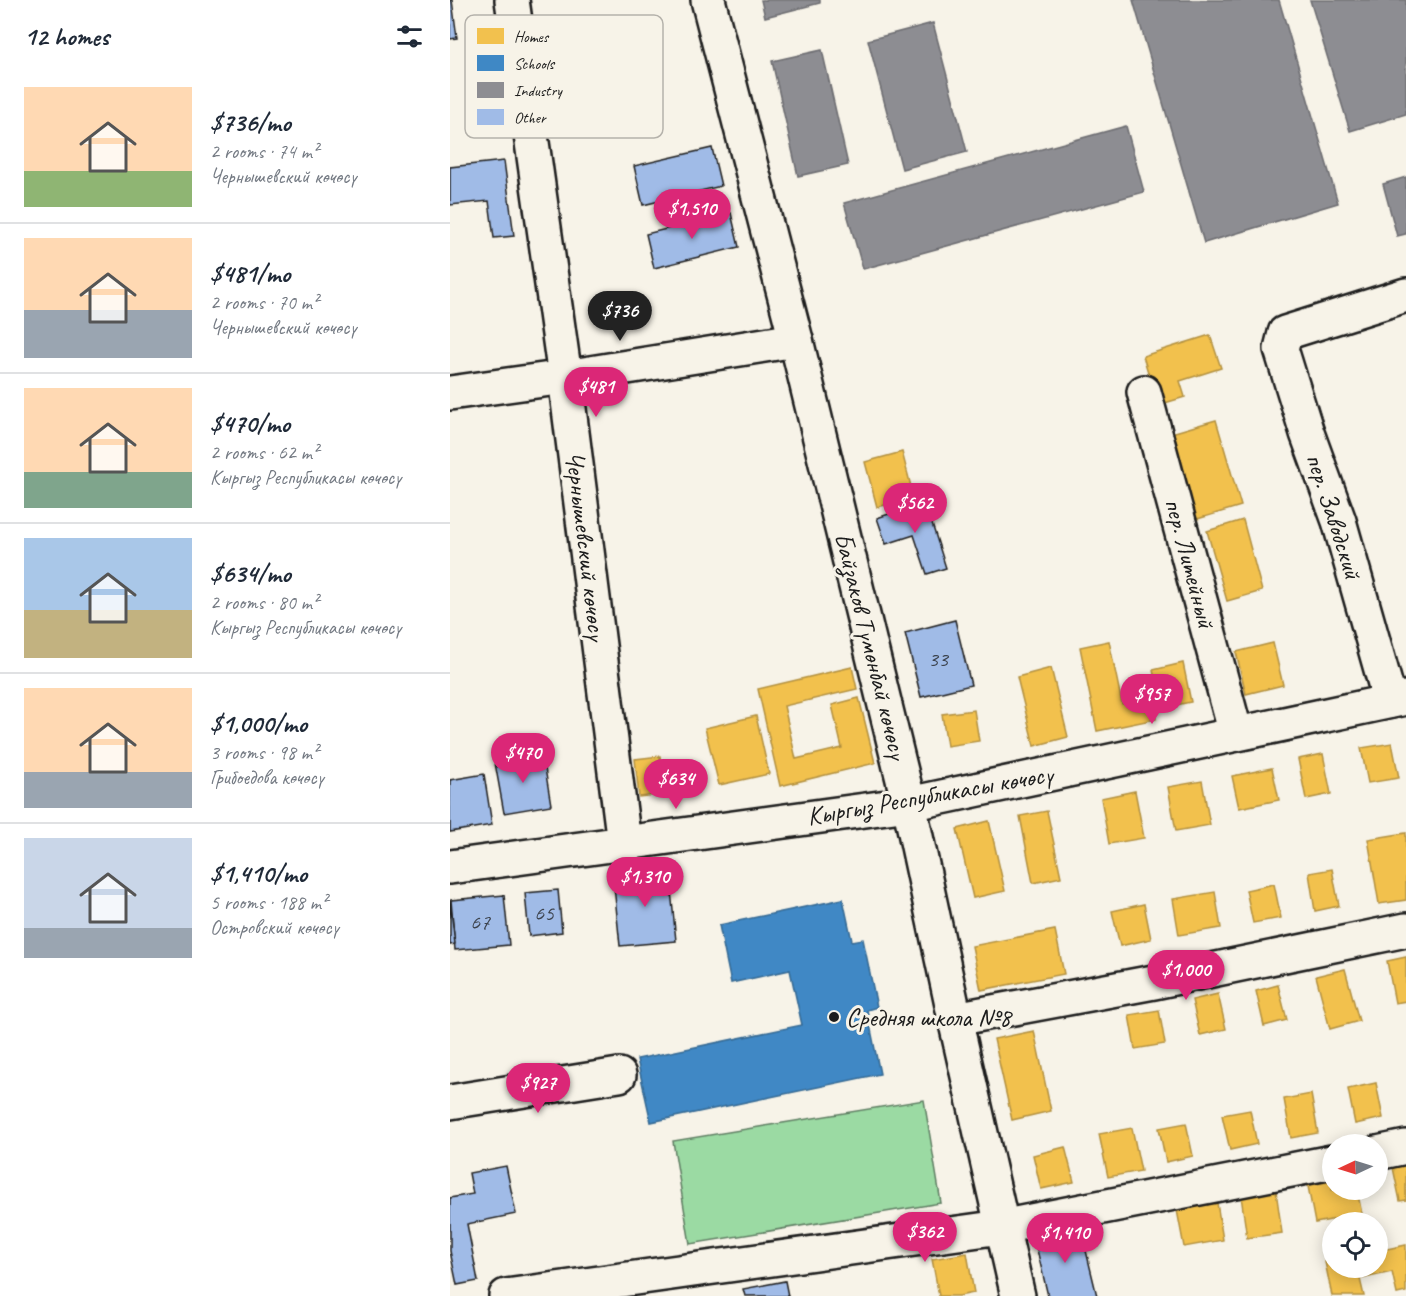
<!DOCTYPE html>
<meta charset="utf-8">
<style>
body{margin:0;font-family:Caveat,sans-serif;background:#f6f6f7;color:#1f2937;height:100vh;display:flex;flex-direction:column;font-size:22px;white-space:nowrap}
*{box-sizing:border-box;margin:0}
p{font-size:20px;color:#747a83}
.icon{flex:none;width:33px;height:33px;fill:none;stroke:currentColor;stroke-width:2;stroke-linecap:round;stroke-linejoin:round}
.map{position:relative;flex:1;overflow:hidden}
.side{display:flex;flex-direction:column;background:#fff;width:450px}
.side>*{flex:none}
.needle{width:39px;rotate:266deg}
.buttons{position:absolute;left:872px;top:1134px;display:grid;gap:12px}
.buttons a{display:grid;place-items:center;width:66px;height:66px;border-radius:50%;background:#fff;box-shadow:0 3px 15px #0003;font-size:30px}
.price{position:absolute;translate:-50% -51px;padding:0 14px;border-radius:21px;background:#db2777;color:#fff;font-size:20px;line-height:39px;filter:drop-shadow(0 2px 3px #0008)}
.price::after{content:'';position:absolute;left:50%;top:36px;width:18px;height:14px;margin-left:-9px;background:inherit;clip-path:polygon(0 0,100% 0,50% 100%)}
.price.active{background:#222;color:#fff}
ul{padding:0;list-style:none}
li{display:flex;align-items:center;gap:18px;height:150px;padding:0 24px}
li+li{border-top:2px solid #e0e1e3}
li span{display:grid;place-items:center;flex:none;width:168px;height:120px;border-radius:0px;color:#555}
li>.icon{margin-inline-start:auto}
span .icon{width:72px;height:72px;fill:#fffc;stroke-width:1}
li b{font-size:26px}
h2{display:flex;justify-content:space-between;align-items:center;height:72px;padding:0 24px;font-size:26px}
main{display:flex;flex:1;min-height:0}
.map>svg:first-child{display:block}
</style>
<main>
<section class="side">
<h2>12 homes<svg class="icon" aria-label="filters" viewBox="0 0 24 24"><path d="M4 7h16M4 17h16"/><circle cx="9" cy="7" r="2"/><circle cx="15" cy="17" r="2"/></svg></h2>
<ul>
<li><span style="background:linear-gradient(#ffd9b3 70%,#8fb573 0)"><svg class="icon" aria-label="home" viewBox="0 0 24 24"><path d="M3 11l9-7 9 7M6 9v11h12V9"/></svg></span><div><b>$736/mo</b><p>2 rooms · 74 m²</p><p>Чернышевский көчөсү</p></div></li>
<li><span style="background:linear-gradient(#ffd9b3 60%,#9aa5b1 0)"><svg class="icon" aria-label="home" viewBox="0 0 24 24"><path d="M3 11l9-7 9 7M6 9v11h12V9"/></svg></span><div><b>$481/mo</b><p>2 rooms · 70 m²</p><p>Чернышевский көчөсү</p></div></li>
<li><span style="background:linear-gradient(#ffd9b3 70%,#7fa58c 0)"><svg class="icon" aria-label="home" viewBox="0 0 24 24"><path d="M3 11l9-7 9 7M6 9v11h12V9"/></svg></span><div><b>$470/mo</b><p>2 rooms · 62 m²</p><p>Кыргыз Республикасы көчөсү</p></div></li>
<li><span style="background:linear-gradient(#a9c7e8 60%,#c2b280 0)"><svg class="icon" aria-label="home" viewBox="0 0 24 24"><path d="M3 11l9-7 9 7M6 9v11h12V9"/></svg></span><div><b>$634/mo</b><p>2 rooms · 80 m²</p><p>Кыргыз Республикасы көчөсү</p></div></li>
<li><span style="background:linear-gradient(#ffd9b3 70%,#9aa5b1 0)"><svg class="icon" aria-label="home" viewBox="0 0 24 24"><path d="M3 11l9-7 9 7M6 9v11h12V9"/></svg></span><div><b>$1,000/mo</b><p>3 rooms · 98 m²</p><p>Грибоедова көчөсү</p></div></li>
<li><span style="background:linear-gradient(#c9d6e8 75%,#9aa5b1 0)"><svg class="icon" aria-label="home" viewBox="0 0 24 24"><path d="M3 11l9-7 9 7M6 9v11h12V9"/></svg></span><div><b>$1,410/mo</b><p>5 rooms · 188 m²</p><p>Островский көчөсү</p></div></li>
</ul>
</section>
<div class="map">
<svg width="956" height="1296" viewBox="0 0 956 1296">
<rect width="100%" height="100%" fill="#f7f3e8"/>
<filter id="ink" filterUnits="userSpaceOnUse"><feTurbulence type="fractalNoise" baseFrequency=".0167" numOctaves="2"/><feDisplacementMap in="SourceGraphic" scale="12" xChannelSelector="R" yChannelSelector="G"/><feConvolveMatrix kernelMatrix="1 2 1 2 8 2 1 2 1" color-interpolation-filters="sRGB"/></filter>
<g filter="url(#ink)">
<polygon fill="#9bdaa3" stroke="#5c7b60" stroke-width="1.5" points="474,1100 491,1203 240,1244 223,1141"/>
<g fill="#f2c14e" stroke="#b2903f" stroke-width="1.5">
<polygon points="760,335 771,368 730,381 735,397 708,405 693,356"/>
<polygon points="766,420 791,506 744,520 718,434"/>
<polygon points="452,452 464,498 427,507 415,462"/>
<polygon points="793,520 812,591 777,601 757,531"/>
<polygon points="659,641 672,704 702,699 706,719 647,731 630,647"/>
<polygon points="823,643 833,685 796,694 786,652"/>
<polygon points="733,663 741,702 711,708 703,670"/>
<polygon points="402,667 407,689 334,706 346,759 392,748 382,705 409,698 425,763 330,786 308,689"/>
<polygon points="601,668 618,737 584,746 567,677"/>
<polygon points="524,710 529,741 497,746 492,714"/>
<polygon points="306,716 319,774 269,785 255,728"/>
<polygon points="942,743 949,778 918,783 911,748"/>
<polygon points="873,754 881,794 856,799 848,759"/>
<polygon points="210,756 214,794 189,797 185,759"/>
<polygon points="822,768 829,800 789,808 782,776"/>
<polygon points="752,781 760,825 726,831 718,787"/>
<polygon points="685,791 694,838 659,844 651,798"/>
<polygon points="597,811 611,877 583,883 570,816"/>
<polygon points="539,821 555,891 523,898 507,829"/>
<polygon points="956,833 956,900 929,904 918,839"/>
<polygon points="882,869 889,906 865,911 859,873"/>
<polygon points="824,884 831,918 803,923 796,890"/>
<polygon points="765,892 771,928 729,935 723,899"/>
<polygon points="694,904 701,939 670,946 662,911"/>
<polygon points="605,930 614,974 531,990 522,946"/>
<polygon points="956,957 956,1001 945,1003 937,961"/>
<polygon points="895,969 909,1021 880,1029 866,976"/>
<polygon points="828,985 837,1020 814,1026 806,991"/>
<polygon points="768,994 776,1029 750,1035 742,1000"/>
<polygon points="709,1010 715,1044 685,1049 679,1015"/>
<polygon points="584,1031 601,1111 562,1120 544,1039"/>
<polygon points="926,1083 933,1118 905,1124 898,1089"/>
<polygon points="861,1094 868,1133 841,1138 834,1099"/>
<polygon points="800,1110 807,1144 780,1150 772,1115"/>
<polygon points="736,1123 743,1156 716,1162 709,1128"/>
<polygon points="682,1128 691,1171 658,1177 649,1134"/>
<polygon points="615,1147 624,1182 591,1189 583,1155"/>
<polygon points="956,1161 956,1200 950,1201 942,1163"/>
<polygon points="882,1176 882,1190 907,1190 912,1214 865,1223 857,1181"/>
<polygon points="826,1191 832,1233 797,1238 791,1196"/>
<polygon points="767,1203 773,1240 734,1247 727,1210"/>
<polygon points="956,1245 956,1292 947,1294 942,1272 910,1279 914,1296 882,1296 875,1262 882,1260 882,1268 927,1268 927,1251"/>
<polygon points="517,1253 524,1293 509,1296 489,1296 482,1259"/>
</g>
<polygon fill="#3f88c5" stroke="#346892" stroke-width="1.5" points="393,899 402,941 413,939 427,1007 417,1010 430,1074 201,1122 187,1059 352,1025 340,970 281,983 269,925"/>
<g fill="#8d8d92" stroke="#6b6b6f" stroke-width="1.5">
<polygon points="311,0 370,0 370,3 315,17"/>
<polygon points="683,0 829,0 888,203 754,243"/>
<polygon points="860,0 956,0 956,114 900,131"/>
<polygon points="483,23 517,152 452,169 418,40"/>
<polygon points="372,50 398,165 348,176 322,61"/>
<polygon points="676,126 694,192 413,269 394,203"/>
<polygon points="956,177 956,234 947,236 933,184"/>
</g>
<g fill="#a0bbe7" stroke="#1c1c1c" stroke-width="1.5">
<polygon points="0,0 2,0 7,38 0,39"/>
<polygon points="262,148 271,186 193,205 184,166"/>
<polygon points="54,161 64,236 44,238 39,201 0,205 0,167"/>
<polygon points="281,213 289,247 204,268 196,234"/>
<polygon points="475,502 496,568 477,574 464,535 436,544 427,518"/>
<polygon points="505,620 521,685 471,697 455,633"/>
<polygon points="93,756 101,805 54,813 45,763"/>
<polygon points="34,774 42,825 0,832 0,780"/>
<polygon points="219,870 226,941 170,946 163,876"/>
<polygon points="108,890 112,932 79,936 75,893"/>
<polygon points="54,895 59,945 5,950 1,900"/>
<polygon points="0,900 5,944 0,945"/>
<polygon points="56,1166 66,1214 17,1224 28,1281 7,1285 0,1251 0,1198 23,1194 19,1173"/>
<polygon points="630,1226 647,1296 598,1296 584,1237"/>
<polygon points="335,1281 338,1296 295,1296 293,1289"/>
</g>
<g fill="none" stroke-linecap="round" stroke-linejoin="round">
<defs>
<g id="minor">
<polyline points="62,0 115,377 174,843"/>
<polyline points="694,392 786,734"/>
<polyline points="0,393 115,377 346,340"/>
<polyline points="940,701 889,521 857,433 831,349 835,333 956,295"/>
<polyline points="505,1019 704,982 956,930"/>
<polyline points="0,1102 169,1075"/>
<polyline points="927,1153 956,1147"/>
<polyline points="56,1296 551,1227 882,1162"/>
</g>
<g id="major">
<polyline points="258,0 346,340 459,804 505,1019 568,1296"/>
<polyline points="0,867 459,804 956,698"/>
</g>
</defs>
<use href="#minor" stroke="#1c1c1c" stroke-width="38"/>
<use href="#major" stroke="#1c1c1c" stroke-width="38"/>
<use href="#minor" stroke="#f7f3e8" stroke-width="33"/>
<use href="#major" stroke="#f7f3e8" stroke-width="33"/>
</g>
</g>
<circle fill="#1c1c1c" stroke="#f7f3e8" stroke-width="2" cx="384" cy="1017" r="6"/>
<g text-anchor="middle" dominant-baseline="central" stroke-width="6" stroke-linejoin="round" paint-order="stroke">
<g font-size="22" fill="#3d444f">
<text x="488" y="659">33</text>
<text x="94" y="913">65</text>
<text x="30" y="922">67</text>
</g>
<g font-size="26" fill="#1c1c1c" stroke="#f7f3e8">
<text transform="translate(884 516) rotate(72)">пер. Заводский</text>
<text transform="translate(136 546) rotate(83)">Чернышевский көчөсү</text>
<text transform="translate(740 563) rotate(75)">пер. Литейный</text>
<text transform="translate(421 646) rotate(76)">Байзаков Түмөнбай көчөсү</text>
<text transform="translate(480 795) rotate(-10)">Кыргыз Республикасы көчөсү</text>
</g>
<g font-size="26" fill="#1c1c1c" stroke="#f7f3e8" text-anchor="start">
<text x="396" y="1017">Средняя школа №8</text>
</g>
</g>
<rect x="15" y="15" width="198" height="123" rx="9" fill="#f7f3e8" stroke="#b5b2ab" stroke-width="1.5"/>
<rect x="27" y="28" width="27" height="16" fill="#f2c14e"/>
<rect x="27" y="55" width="27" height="16" fill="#3f88c5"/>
<rect x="27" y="82" width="27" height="16" fill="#8d8d92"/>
<rect x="27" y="109" width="27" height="16" fill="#a0bbe7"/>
<g font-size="16" fill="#1c1c1c">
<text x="64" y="42">Homes</text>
<text x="64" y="69">Schools</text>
<text x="64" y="96">Industry</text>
<text x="64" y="123">Other</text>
</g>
</svg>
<div class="buttons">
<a><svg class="needle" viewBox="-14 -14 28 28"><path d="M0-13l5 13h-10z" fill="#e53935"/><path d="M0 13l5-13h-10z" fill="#747a83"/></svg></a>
<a><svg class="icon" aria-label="locate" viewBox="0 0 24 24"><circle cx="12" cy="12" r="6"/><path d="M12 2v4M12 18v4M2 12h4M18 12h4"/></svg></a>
</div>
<b class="price" style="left:242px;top:240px">$1,510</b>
<b class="price active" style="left:170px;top:342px">$736</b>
<b class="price" style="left:146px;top:418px">$481</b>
<b class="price" style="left:465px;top:534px">$562</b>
<b class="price" style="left:702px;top:725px">$957</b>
<b class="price" style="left:73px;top:784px">$470</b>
<b class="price" style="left:226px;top:810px">$634</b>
<b class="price" style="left:195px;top:908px">$1,310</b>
<b class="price" style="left:736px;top:1001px">$1,000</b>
<b class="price" style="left:88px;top:1114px">$927</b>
<b class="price" style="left:475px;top:1263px">$362</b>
<b class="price" style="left:615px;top:1264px">$1,410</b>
</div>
</main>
